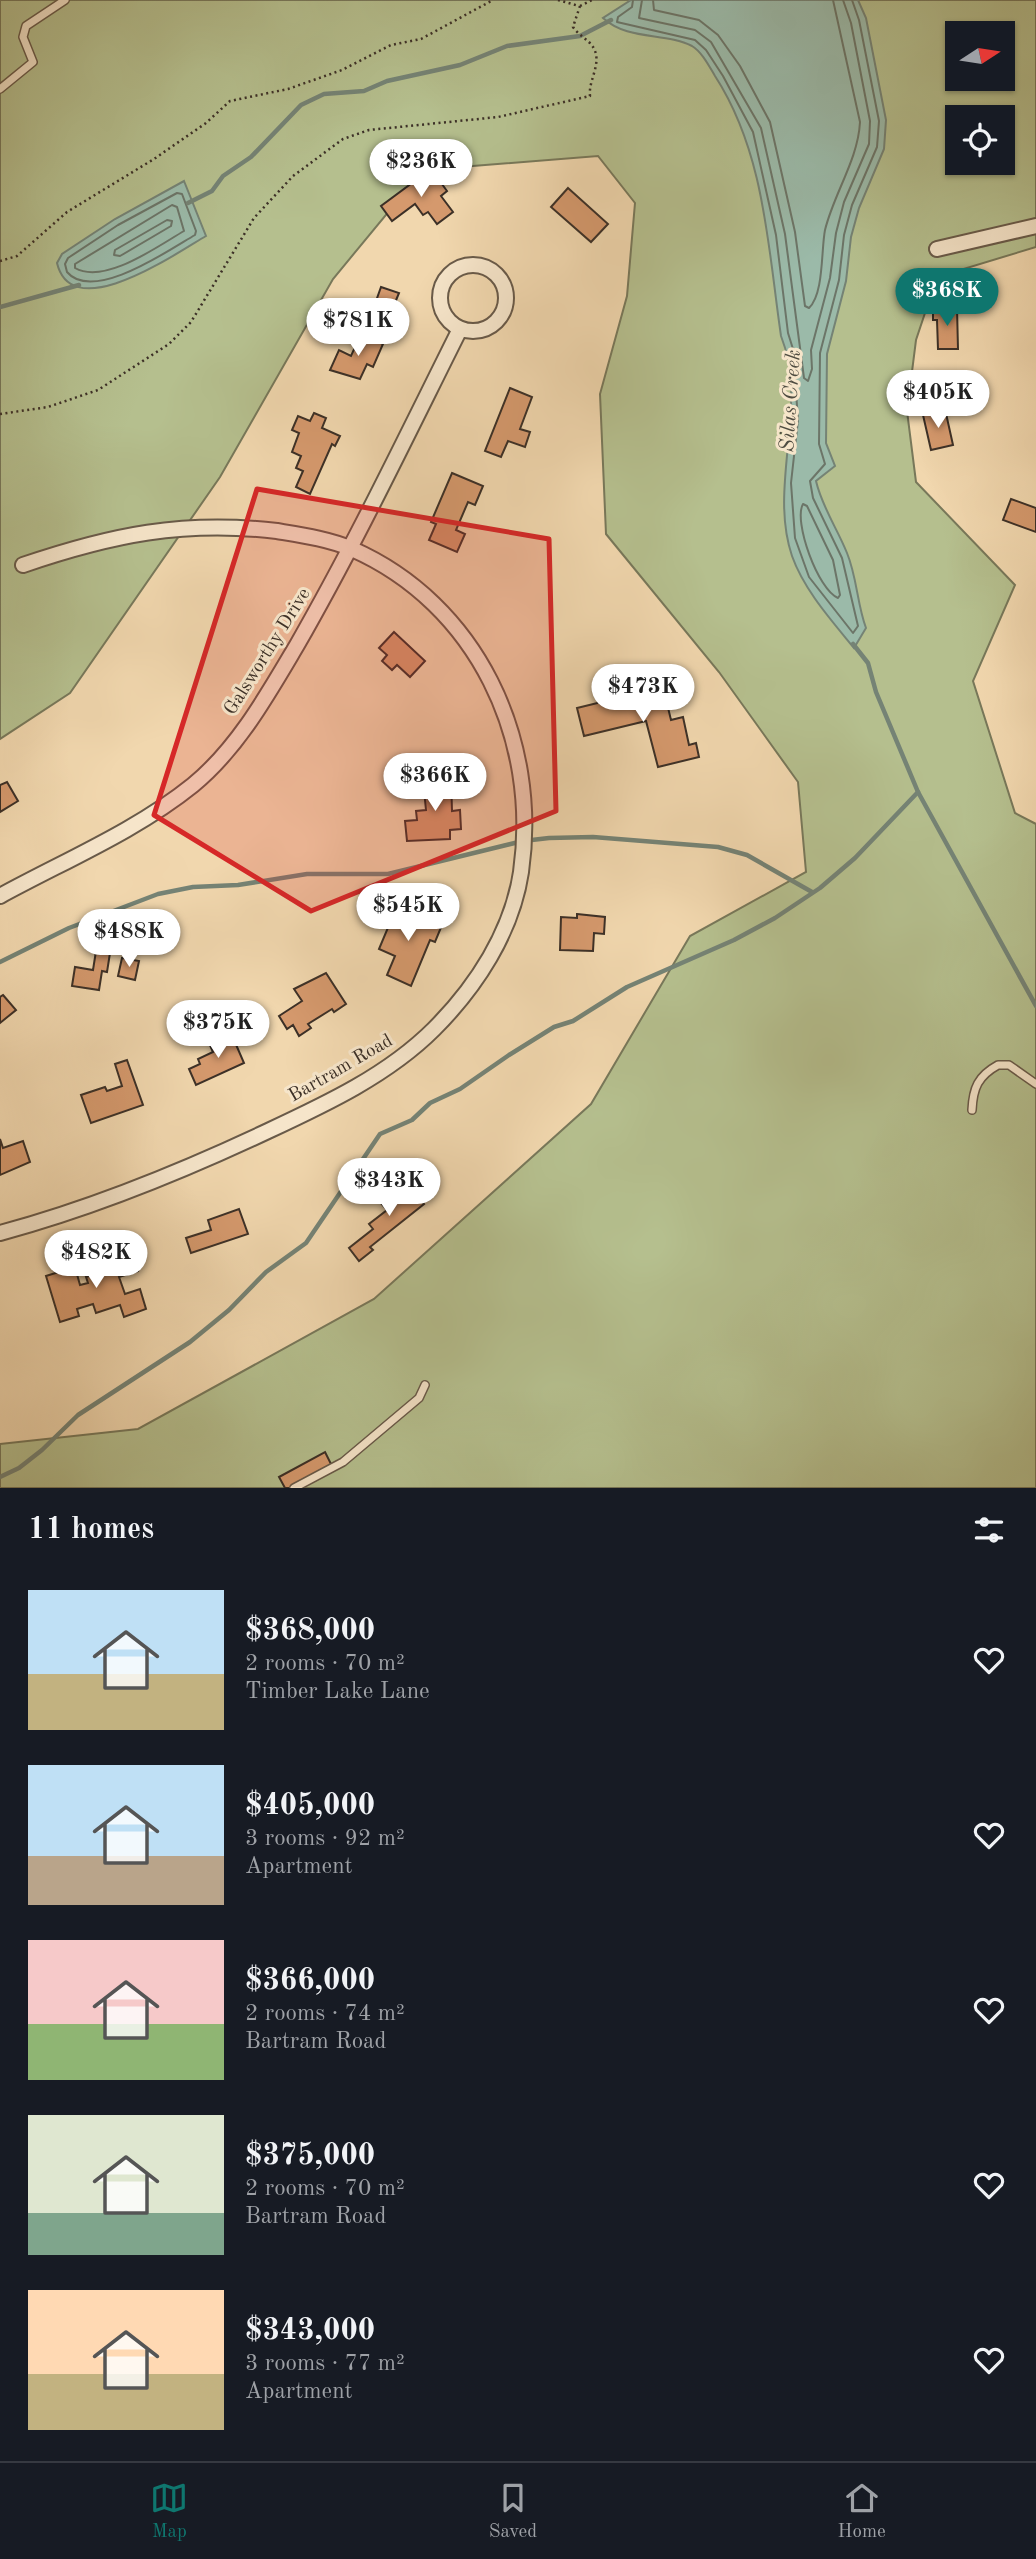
<!DOCTYPE html>
<meta charset="utf-8">
<style>
body{margin:0;font-family:"Old Standard TT",serif;background:#242831;color:#f1f3f6;height:100vh;display:flex;flex-direction:column;font-size:26px;white-space:nowrap}
*{box-sizing:border-box;margin:0}
p{font-size:23px;color:#9ea1a6}
.icon{flex:none;width:38px;height:38px;fill:none;stroke:currentColor;stroke-width:2;stroke-linecap:round;stroke-linejoin:round}
.map{position:relative;height:1488px;overflow:hidden}
.details{display:flex;flex-direction:column;background:#171b24;flex:1}
.details>*{flex:none}
.needle{width:46px;rotate:78deg}
.tools{position:absolute;left:945px;top:21px;display:grid;gap:14px}
.tools a{display:grid;place-items:center;width:70px;height:70px;border-radius:0px;background:#171b24;box-shadow:0 2px 5px #0004;font-size:35px}
.price{position:absolute;translate:-50% -60px;padding:0 16px;border-radius:24px;background:#fff;color:#222;font-size:23px;line-height:46px;filter:drop-shadow(0 2px 4px #0008)}
.price::after{content:'';position:absolute;left:50%;top:42px;width:21px;height:16px;margin-left:-10px;background:inherit;clip-path:polygon(0 0,100% 0,50% 100%)}
.price.current{background:#0f766e;color:#fff}
ul{padding:0;list-style:none}
li{display:flex;align-items:center;gap:21px;height:175px;padding:0 28px}
li span{display:grid;place-items:center;flex:none;width:196px;height:140px;border-radius:0px;color:#555}
li>.icon{margin-inline-start:auto}
span .icon{width:84px;height:84px;fill:#fffc;stroke-width:1}
li b{font-size:30px}
h2{display:flex;justify-content:space-between;align-items:center;height:84px;padding:0 28px;font-size:30px}
.tabs{display:flex;justify-content:space-around;align-items:center;height:98px;border-top:2px solid #363941;background:#171b24;font-size:19px;color:#9ea1a6}
.tabs a{display:grid;justify-items:center;gap:4px}
.tabs .current{color:#0f766e}
.map>svg:first-child{display:block}
</style>
<div class="map">
<svg width="1036" height="1488" viewBox="0 0 1036 1488">
<rect width="100%" height="100%" fill="#f1d7ae"/>
<filter id="stains"><feTurbulence type="fractalNoise" baseFrequency=".00286" numOctaves="4"/><feColorMatrix values="0 0 0 0 .2 0 0 0 0 .09 0 0 0 0 .02 0 0 0 .5 -.17"/></filter>
<radialGradient id="worn" r=".72"><stop offset=".6" stop-color="#630" stop-opacity="0"/><stop offset="1" stop-color="#630" stop-opacity=".3"/></radialGradient>
<path fill="#b5bf8e" stroke="#78785a" stroke-width="2" fill-rule="evenodd" d="M0 0H1036V247L937 277 916 340 907 411 916 482 1015 585 973 681 1015 813 1036 824V1488H0V1444L138 1429 374 1299 591 1104 690 936 806 872 798 782 719 672 606 534 600 394 627 296 635 203 598 156 423 170 333 279 220 477 70 693 0 739ZM957 33H1003V79H957ZM957 117H1003V163H957Z"/>
<g fill="#9bbaa9" stroke="#758375" stroke-width="2">
<path d="M631 0H858L866 18 886 120 884 149 859 208 851 237 846 281 827 354 826 443 835 466 816 481C822 507 837 528 847 553 857 577 857 604 866 628L854 648C832 621 804 590 792 556 768 485 809 406 781 336 768 248 765 153 715 76 709 66 702 52 692 46 665 32 628 41 603 18Z"/>
<path d="M184 181 206 236C175 254 72 326 57 263L62 254 115 219Z"/>
</g>
<g fill="none" stroke-linecap="round" stroke-linejoin="round">
<g stroke="#6c7568" stroke-width="2">
<polyline points="633,0 632,7 618,17 617,22 695,40 706,50 723,76 753,132 776,235 788,333 793,349 798,420 791,483 795,538 809,577 853,633 858,626 842,558 813,498 810,481 825,464 819,444 820,353 839,280 844,235 852,205 877,147 879,121 859,20 852,0"/>
<polyline points="642,0 639,18 695,30 711,42 761,128 785,234 804,378 808,381 812,369 811,350 830,278 836,233 844,202 869,144 870,121 851,23 843,0"/>
<path d="M653 0 654 10 699 20 718 35 740 66 770 122 795 232 805 306 809 308C824 294 821 250 825 230 834 193 858 160 860 122L833 0"/>
<path d="M177 193 182 194 196 231 195 235C169 250 93 303 67 272L65 264 68 258 118 225Z"/>
<path d="M172 205 177 207 184 231C158 246 105 285 75 268V264Z"/>
<polygon points="167,220 172,221 171,226 120,256 114,255 115,250"/>
<path d="M803 504 807 506 833 560 840 595 838 598C818 590 793 521 803 504Z"/>
</g>
<g stroke="#758375" stroke-width="4.5">
<polyline points="188,203 212,191 223,176 251,157 301,105 324,94 364,91 387,81 460,65 507,46 580,36 611,20"/>
<polyline points="0,307 79,285"/>
<polyline points="853,644 868,663 876,692 918,792 1036,1006"/>
<polyline points="0,962 69,928 158,894 193,887 238,885 307,874 388,874 523,841 549,838 593,837 718,847 747,855 812,892"/>
<polyline points="0,1477 19,1468 42,1450 78,1415 190,1342 229,1310 266,1272 306,1243 380,1134 412,1120 430,1103 460,1089 509,1055 554,1027 573,1021 627,987 734,940 775,918 820,888 855,858 918,792"/>
</g>
</g>
<g fill="#d5996d" stroke="#3c3027" stroke-width="2">
<polygon points="431,169 447,191 441,196 453,212 437,224 428,212 423,215 415,204 392,221 381,206"/>
<polygon points="568,188 608,224 591,242 551,207"/>
<polygon points="381,287 399,293 392,310 375,304"/>
<polygon points="933,308 957,308 958,349 938,349 937,320 933,320"/>
<polygon points="361,334 383,344 373,367 367,364 360,379 330,370 339,350 351,356"/>
<polygon points="510,388 532,397 520,429 530,432 525,447 508,441 501,457 485,451"/>
<polygon points="945,409 953,445 931,450 923,415"/>
<polygon points="314,413 326,418 322,428 340,436 335,446 332,444 310,494 296,487 303,471 296,468 301,456 292,452 299,433 292,430 298,416 310,421"/>
<polygon points="452,473 483,486 475,505 468,502 456,530 465,534 457,552 429,540 436,524 431,522"/>
<polygon points="1011,499 1036,508 1036,532 1003,520"/>
<polygon points="394,632 425,661 410,677 397,665 392,670 382,661 387,655 379,648"/>
<polygon points="663,687 671,720 683,717 689,745 696,743 699,757 658,767 646,721 584,736 577,708"/>
<polygon points="451,776 452,811 460,810 461,829 450,830 450,839 407,841 405,821 417,820 416,811 426,810 424,790 427,790 426,778"/>
<polygon points="7,782 18,801 0,812 0,785"/>
<polygon points="397,906 442,925 435,942 430,940 411,986 387,975 395,956 379,949"/>
<polygon points="577,914 605,917 604,934 594,933 593,951 560,950 561,917 577,918"/>
<polygon points="96,951 110,953 107,972 102,971 99,990 72,986 75,967 93,970"/>
<polygon points="122,958 139,961 135,980 118,976"/>
<polygon points="326,973 346,1004 334,1012 332,1009 308,1024 311,1028 299,1036 293,1025 287,1029 279,1016 302,1001 294,989"/>
<polygon points="3,995 16,1010 0,1023 0,997"/>
<polygon points="231,1033 244,1063 196,1085 189,1069 200,1064 198,1059 213,1052 209,1043"/>
<polygon points="127,1060 143,1105 91,1123 81,1095 105,1087 107,1091 122,1086 115,1064"/>
<polygon points="0,1139 3,1148 23,1141 30,1162 0,1175"/>
<polygon points="406,1182 424,1204 370,1247 373,1250 359,1261 349,1248 373,1229 369,1224 387,1210 380,1202"/>
<polygon points="239,1209 248,1234 191,1253 186,1238 211,1230 208,1220"/>
<polygon points="132,1251 138,1271 119,1277 125,1294 140,1289 146,1309 124,1317 120,1305 96,1313 93,1304 77,1309 79,1316 60,1322 46,1276 75,1267 80,1285 88,1283 86,1277 108,1270 105,1260"/>
<polygon points="325,1452 332,1466 293,1488 285,1488 279,1477"/>
</g>
<g fill="none" stroke-linecap="round" stroke-linejoin="round">
<defs>
<g id="service">
<polyline points="0,89 33,62 23,37 26,26 65,0"/>
<path d="M972 1110C973 1088 978 1076 998 1065H1009L1036 1084"/>
<polyline points="294,1488 343,1462 419,1398 425,1385"/>
</g>
<g id="minor">
<polyline points="937,249 1036,226"/>
<circle cx="473" cy="298" r="33"/>
<path d="M0 896C64 861 136 831 193 785 238 748 268 694 297 645 356 542 407 435 460 329"/>
<path d="M0 1233C93 1208 181 1172 268 1131 326 1104 388 1075 434 1029 476 987 512 932 521 872 540 739 477 604 352 549 329 539 301 535 277 531 183 520 111 535 23 565"/>
</g>
</defs>
<use href="#service" stroke="#695a49" stroke-width="10"/>
<use href="#minor" stroke="#695a49" stroke-width="18"/>
<g stroke="#3c3027" stroke-width="2.5" stroke-dasharray="2 3.5" stroke-linecap="butt">
<polyline points="558,0 579,6"/>
<polyline points="580,6 592,0"/>
<polyline points="0,261 17,256 67,212 154,159 206,123 230,101 288,89 342,70 391,45 421,39 493,0"/>
<path d="M0 414 48 407 98 390 169 344 191 322 254 218 293 176 343 139 369 130 498 117 590 96C588 80 603 63 593 47 589 40 578 35 573 27L580 6"/>
</g>
<use href="#service" stroke="#f6e5ca" stroke-width="7"/>
<use href="#minor" stroke="#f6e5ca" stroke-width="14"/>
</g>
<path fill="#d62828" fill-opacity="0.2" stroke="#d62828" stroke-width="5" stroke-linejoin="round" d="M257 489 549 539 556 811 311 911 154 815Z"/>
<g text-anchor="middle" dominant-baseline="central" stroke-width="6" stroke-linejoin="round" paint-order="stroke">
<g font-size="19" fill="#3c3027" stroke="#f6e5ca">
<text transform="translate(268 652) rotate(-58)">Galsworthy Drive</text>
<text transform="translate(341 1069) rotate(-30)">Bartram Road</text>
</g>
<g font-size="21" font-style="italic" fill="#4f4c41" stroke="#f6e5ca">
<text transform="translate(791 401) rotate(-86)">Silas Creek</text>
</g>
</g>
<rect width="100%" height="100%" filter="url(#stains)"/>
<rect width="100%" height="100%" fill="url(#worn)"/>
</svg>
<div class="tools">
<a><svg class="needle" viewBox="-14 -14 28 28"><path d="M0-13l5 13h-10z" fill="#e53935"/><path d="M0 13l5-13h-10z" fill="#9ea1a6"/></svg></a>
<a><svg class="icon" aria-label="locate" viewBox="0 0 24 24"><circle cx="12" cy="12" r="6"/><path d="M12 2v4M12 18v4M2 12h4M18 12h4"/></svg></a>
</div>
<b class="price" style="left:421px;top:199px">$236K</b>
<b class="price current" style="left:947px;top:328px">$368K</b>
<b class="price" style="left:358px;top:358px">$781K</b>
<b class="price" style="left:938px;top:430px">$405K</b>
<b class="price" style="left:643px;top:724px">$473K</b>
<b class="price" style="left:435px;top:813px">$366K</b>
<b class="price" style="left:408px;top:943px">$545K</b>
<b class="price" style="left:129px;top:969px">$488K</b>
<b class="price" style="left:218px;top:1060px">$375K</b>
<b class="price" style="left:389px;top:1218px">$343K</b>
<b class="price" style="left:96px;top:1290px">$482K</b>
</div>
<section class="details">
<h2>11 homes<svg class="icon" aria-label="filters" viewBox="0 0 24 24"><path d="M4 7h16M4 17h16"/><circle cx="9" cy="7" r="2"/><circle cx="15" cy="17" r="2"/></svg></h2>
<ul>
<li><span style="background:linear-gradient(#bfe0f5 60%,#c2b280 0)"><svg class="icon" aria-label="home" viewBox="0 0 24 24"><path d="M3 11l9-7 9 7M6 9v11h12V9"/></svg></span><div><b>$368,000</b><p>2 rooms · 70 m²</p><p>Timber Lake Lane</p></div><svg class="icon" aria-label="heart" viewBox="0 0 24 24"><path d="M12 20l-8-8c-3-5 5-10 8-4 3-6 11-1 8 4z"/></svg></li>
<li><span style="background:linear-gradient(#bfe0f5 65%,#b9a48a 0)"><svg class="icon" aria-label="home" viewBox="0 0 24 24"><path d="M3 11l9-7 9 7M6 9v11h12V9"/></svg></span><div><b>$405,000</b><p>3 rooms · 92 m²</p><p>Apartment</p></div><svg class="icon" aria-label="heart" viewBox="0 0 24 24"><path d="M12 20l-8-8c-3-5 5-10 8-4 3-6 11-1 8 4z"/></svg></li>
<li><span style="background:linear-gradient(#f6c9c9 60%,#8fb573 0)"><svg class="icon" aria-label="home" viewBox="0 0 24 24"><path d="M3 11l9-7 9 7M6 9v11h12V9"/></svg></span><div><b>$366,000</b><p>2 rooms · 74 m²</p><p>Bartram Road</p></div><svg class="icon" aria-label="heart" viewBox="0 0 24 24"><path d="M12 20l-8-8c-3-5 5-10 8-4 3-6 11-1 8 4z"/></svg></li>
<li><span style="background:linear-gradient(#dfe7d0 70%,#7fa58c 0)"><svg class="icon" aria-label="home" viewBox="0 0 24 24"><path d="M3 11l9-7 9 7M6 9v11h12V9"/></svg></span><div><b>$375,000</b><p>2 rooms · 70 m²</p><p>Bartram Road</p></div><svg class="icon" aria-label="heart" viewBox="0 0 24 24"><path d="M12 20l-8-8c-3-5 5-10 8-4 3-6 11-1 8 4z"/></svg></li>
<li><span style="background:linear-gradient(#ffd9b3 60%,#c2b280 0)"><svg class="icon" aria-label="home" viewBox="0 0 24 24"><path d="M3 11l9-7 9 7M6 9v11h12V9"/></svg></span><div><b>$343,000</b><p>3 rooms · 77 m²</p><p>Apartment</p></div><svg class="icon" aria-label="heart" viewBox="0 0 24 24"><path d="M12 20l-8-8c-3-5 5-10 8-4 3-6 11-1 8 4z"/></svg></li>
</ul>
</section>
<nav class="tabs">
<a class="current"><svg class="icon" aria-label="map" viewBox="0 0 24 24"><path d="M3 6l6-2 6 2 6-2v14l-6 2-6-2-6 2zM9 4v14M15 6v14"/></svg>Map</a>
<a><svg class="icon" aria-label="saved" viewBox="0 0 24 24"><path d="M7 4h10v16l-5-4-5 4z"/></svg>Saved</a>
<a><svg class="icon" aria-label="home" viewBox="0 0 24 24"><path d="M3 11l9-7 9 7M6 9v11h12V9"/></svg>Home</a>
</nav>
